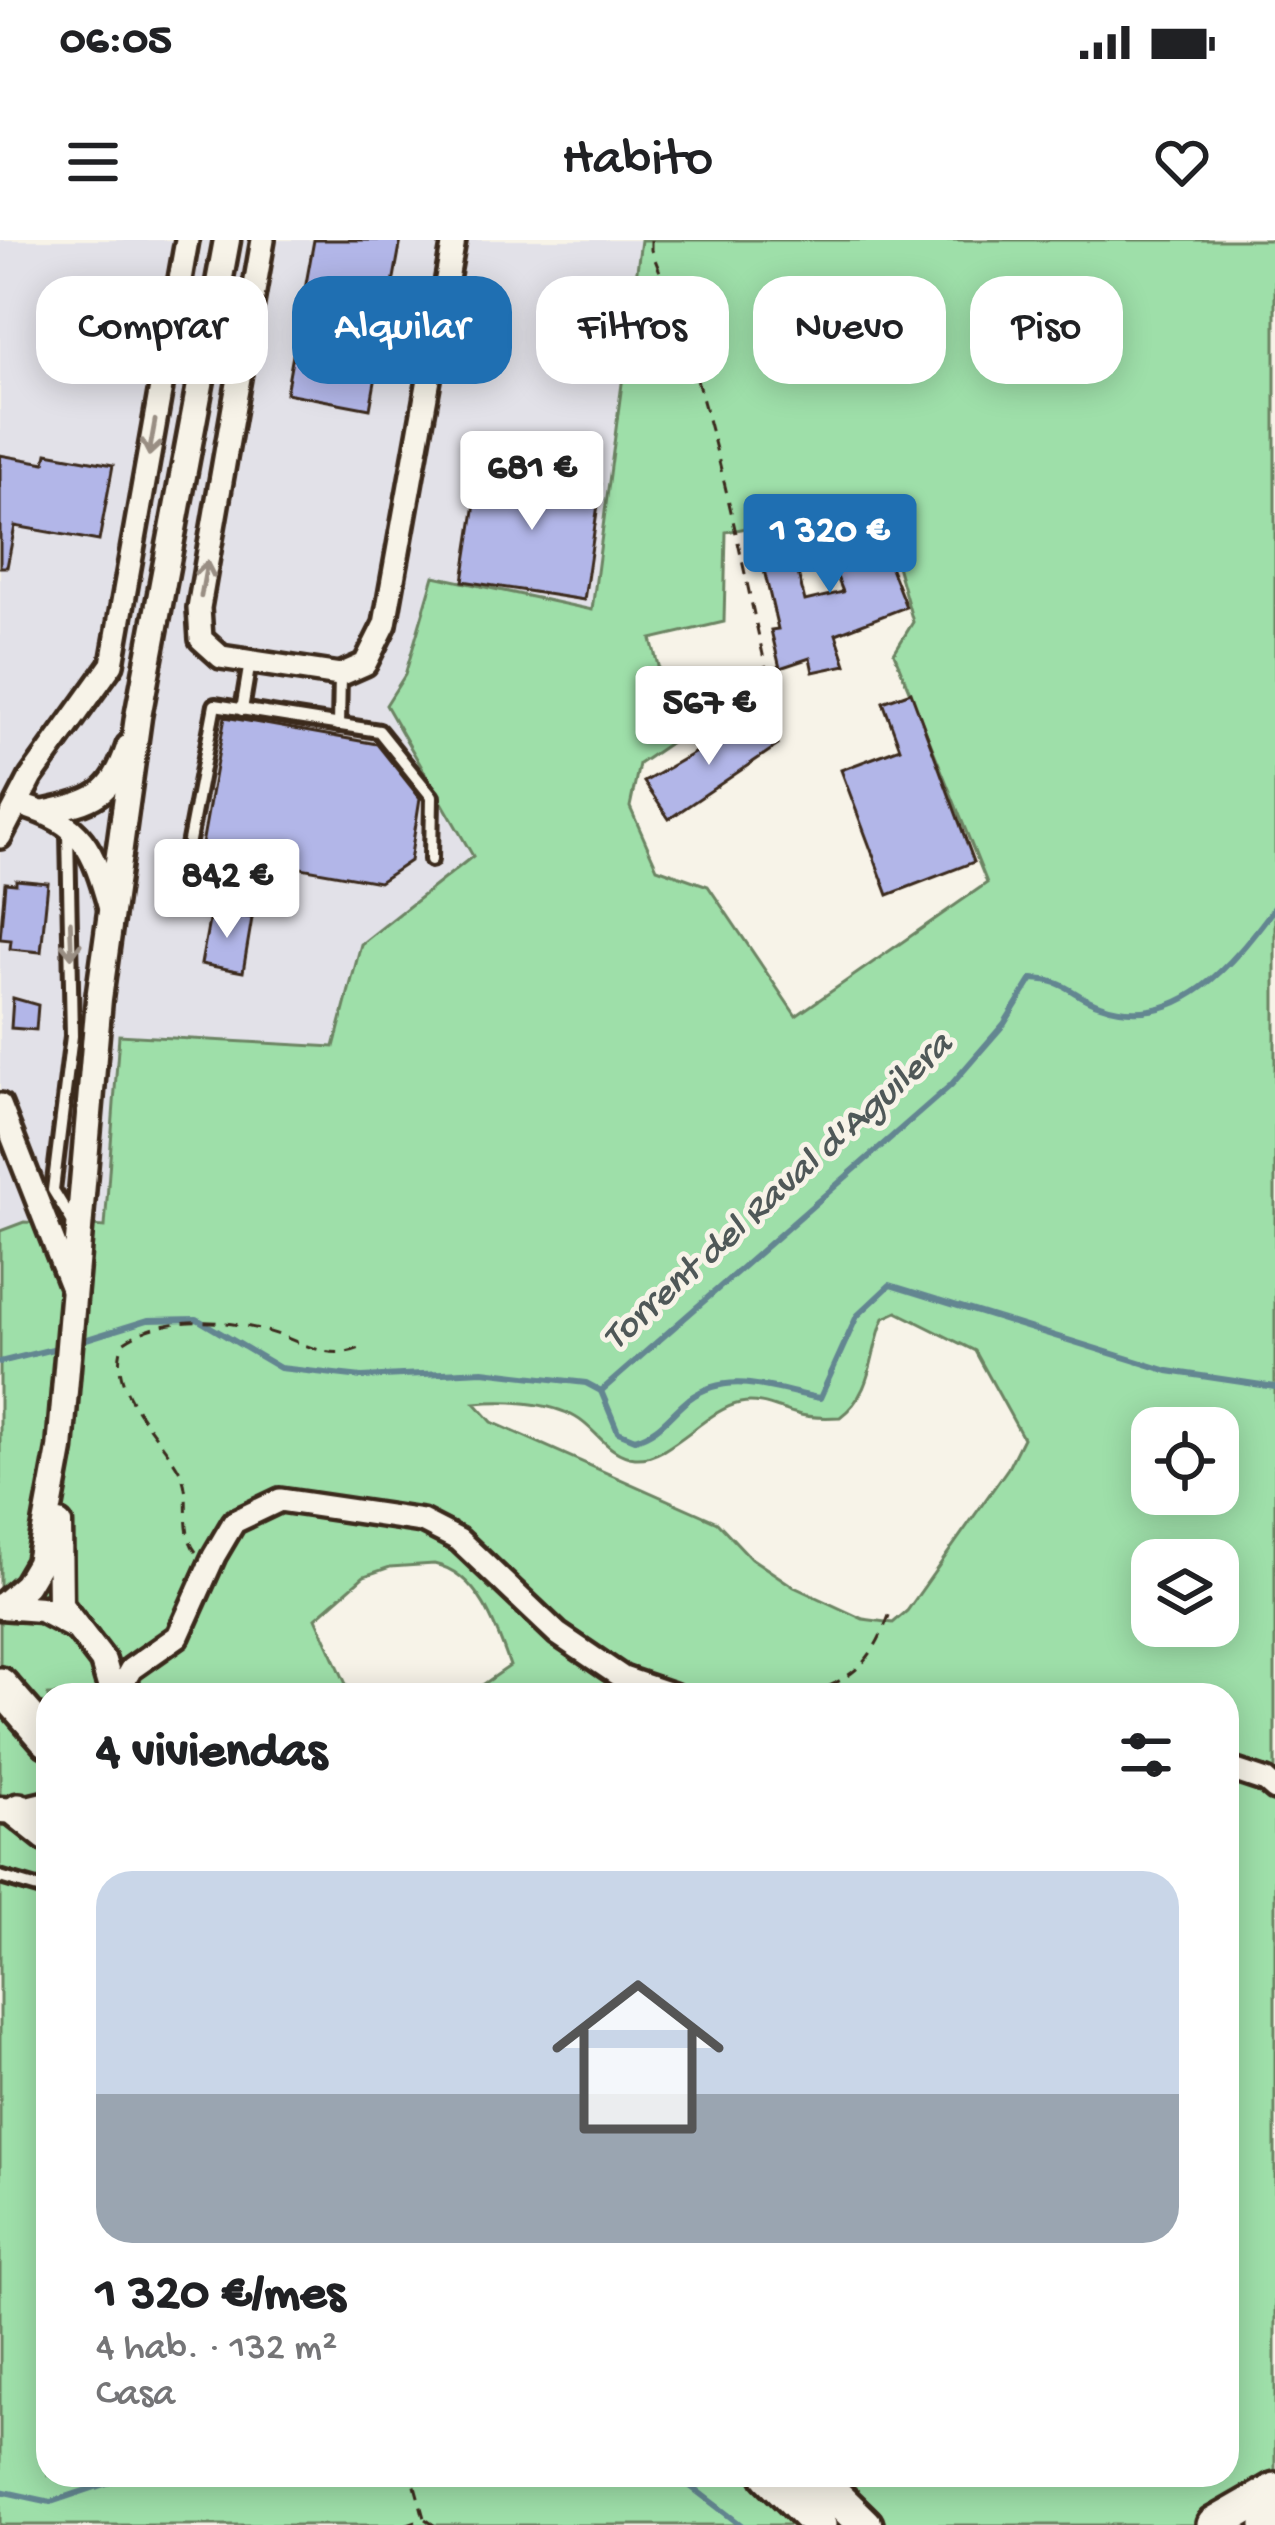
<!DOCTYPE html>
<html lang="es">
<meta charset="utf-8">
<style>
body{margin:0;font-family:"Gochi Hand",sans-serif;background:#f2f2f2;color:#202124;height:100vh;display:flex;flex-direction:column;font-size:45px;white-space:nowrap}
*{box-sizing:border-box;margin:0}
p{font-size:39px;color:#757577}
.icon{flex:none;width:66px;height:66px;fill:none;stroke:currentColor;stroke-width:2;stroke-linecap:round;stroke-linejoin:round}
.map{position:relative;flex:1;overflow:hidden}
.panel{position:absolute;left:36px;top:1443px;width:1203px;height:804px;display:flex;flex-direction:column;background:#fff;border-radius:36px;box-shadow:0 6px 30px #0003}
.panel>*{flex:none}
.banner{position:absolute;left:36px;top:36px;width:1203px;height:108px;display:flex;gap:24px}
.buttons{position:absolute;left:1131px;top:1167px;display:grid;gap:24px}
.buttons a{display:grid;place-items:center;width:108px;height:108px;border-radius:24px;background:#fff;box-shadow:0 6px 30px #0003;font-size:60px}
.price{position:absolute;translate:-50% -102px;padding:0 27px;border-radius:12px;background:#fff;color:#222;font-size:39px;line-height:78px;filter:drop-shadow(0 3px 6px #0008)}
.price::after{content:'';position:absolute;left:50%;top:72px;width:36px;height:27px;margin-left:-18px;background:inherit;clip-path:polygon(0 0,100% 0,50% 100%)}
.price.current{background:#1f6fb2;color:#fff}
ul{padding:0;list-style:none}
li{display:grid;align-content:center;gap:24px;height:636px;padding:0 60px}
li span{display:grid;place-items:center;height:372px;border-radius:36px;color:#555}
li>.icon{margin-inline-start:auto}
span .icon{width:216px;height:216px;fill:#fffc;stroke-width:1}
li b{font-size:51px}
h2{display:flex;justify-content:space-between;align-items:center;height:144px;padding:0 60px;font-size:51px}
.pill{padding:0 42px;border-radius:36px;background:#fff;box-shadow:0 6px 30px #0003;font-size:42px;line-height:108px}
.pill.current{background:#1f6fb2;color:#fff}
.status{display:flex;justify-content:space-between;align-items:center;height:84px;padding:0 60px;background:#fff;direction:ltr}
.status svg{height:33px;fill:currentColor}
header{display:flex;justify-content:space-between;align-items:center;height:156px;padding:0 60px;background:#fff;font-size:54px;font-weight:600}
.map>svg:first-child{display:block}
</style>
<div class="status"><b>06:05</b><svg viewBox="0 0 49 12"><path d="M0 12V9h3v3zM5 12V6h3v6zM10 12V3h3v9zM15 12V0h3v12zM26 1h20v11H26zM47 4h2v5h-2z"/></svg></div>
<header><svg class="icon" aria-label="menu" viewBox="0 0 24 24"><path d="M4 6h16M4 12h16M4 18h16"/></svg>Habito<svg class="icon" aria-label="heart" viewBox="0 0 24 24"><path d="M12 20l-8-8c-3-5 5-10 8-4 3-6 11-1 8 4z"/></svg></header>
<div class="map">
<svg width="1275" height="2285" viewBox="0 0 1275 2285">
<rect width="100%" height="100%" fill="#f7f3e8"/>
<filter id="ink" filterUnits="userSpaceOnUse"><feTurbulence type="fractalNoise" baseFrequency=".00833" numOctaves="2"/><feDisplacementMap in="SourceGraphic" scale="24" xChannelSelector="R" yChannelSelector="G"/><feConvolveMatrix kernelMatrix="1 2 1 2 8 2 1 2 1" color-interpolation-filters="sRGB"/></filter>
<g filter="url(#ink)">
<polygon fill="#e2e1e8" points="0,0 641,0 592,370 435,336 405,435 386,465 474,615 361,704 334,807 120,795 105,988 24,982 0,991"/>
<path fill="#9edfa9" stroke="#6c8464" stroke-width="3" fill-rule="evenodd" d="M641 0H1275V2285H0V991L24 982 105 987 119 795 334 807 361 704 473 616 386 465 405 435 434 336 592 370ZM879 262 913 382 894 413 987 643 796 776 708 646 657 628 630 567 639 524 677 498 651 399 724 382 726 292ZM897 1072 975 1111 1023 1198 1008 1228 907 1371 893 1383 863 1379 794 1347 751 1318 717 1282 492 1182 475 1163C504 1160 549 1162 575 1177 597 1189 607 1215 635 1218 669 1221 705 1170 740 1163 760 1159 776 1168 794 1173 808 1178 824 1178 840 1177 874 1152 869 1114 884 1078ZM1152 1188H1218V1254H1152ZM1152 1320H1218V1386H1152ZM434 1324C478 1333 497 1388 510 1426L468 1455H1227V2235H48V1455H351L316 1378 364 1336 390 1327Z"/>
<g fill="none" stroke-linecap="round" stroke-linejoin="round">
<g stroke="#638691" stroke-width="6">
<polyline points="74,1103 148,1080 197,1079 280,1128 362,1137 483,1131 586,1143 601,1151"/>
<polyline points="0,1122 61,1107"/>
<path d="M601 1151 951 845 1004 784 1032 739C1068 740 1070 755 1100 765 1179 793 1234 722 1275 667"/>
<path d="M601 1151 618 1192 635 1199C660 1192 669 1175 689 1159 730 1128 776 1151 820 1158L857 1076 890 1045 1168 1131 1275 1147"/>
<polyline points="676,2235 741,2285"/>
<polyline points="0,2251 51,2262 131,2235"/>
</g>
</g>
<g fill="#b2b6e8" stroke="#3b2a1e" stroke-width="3">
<polygon points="314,0 401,0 370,169 286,153"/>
<polygon points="47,213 113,225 99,301 15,286 7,327 0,327 0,215 45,223"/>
<polygon points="481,225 601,244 584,360 463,341"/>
<polygon points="870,275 906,367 836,394 846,425 813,432 810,418 780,428 771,390 778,389 760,313 791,305 805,361 843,352 820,294"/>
<polygon points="911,452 974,622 888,655 841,530 900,508 883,462"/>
<polygon points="225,477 377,504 420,558 410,621 379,642 201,610"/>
<polygon points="765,480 778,505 669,579 644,542 737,488 740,493"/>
<polygon points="16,640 48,643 41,712 10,709 11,700 0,699 5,643 16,644"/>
<polygon points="211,670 252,678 243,732 201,724"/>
<polygon points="13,758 38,765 36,790 11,788"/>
</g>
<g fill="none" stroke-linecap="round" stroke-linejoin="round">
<defs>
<g id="service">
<polyline points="242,470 250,422"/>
<polyline points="339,485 340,435"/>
<polyline points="68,592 72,796 53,950 75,986"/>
<polyline points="188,606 215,465 379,491 432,557 431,620"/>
<polyline points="0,1637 48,1651"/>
</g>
<g id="minor">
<polyline points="263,0 199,368 201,399 221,417 340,435 365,424 385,384 454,0"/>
<path d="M20 565C83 583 93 608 110 669"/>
<path d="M44 572C94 561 111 557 128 506"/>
<polyline points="0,597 31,537 112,424 187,0"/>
<polyline points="0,865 74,1054"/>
<polyline points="116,1455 131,1429 178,1396 214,1316 234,1282 280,1260 422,1281 459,1300 558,1394 623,1438 673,1455"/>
<polyline points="1227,1528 1266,1541 1275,1549"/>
</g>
<g id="tertiary">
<polyline points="59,1284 60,1365 103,1421 113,1455"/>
<polyline points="3,1365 26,1345 39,1323 60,1209 99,759 138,477 227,0"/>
<polyline points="0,1366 41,1369 71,1385"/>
<polyline points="0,1570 19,1571 48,1564"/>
</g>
<g id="trunk">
<polyline points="0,1445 48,1500"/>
<polyline points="19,1571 48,1594"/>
<polyline points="769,2235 819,2285"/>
<polyline points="814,2235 865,2285"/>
<polyline points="1214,2285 1275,2250"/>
<polyline points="1268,2285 1275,2281"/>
</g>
</defs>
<use href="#service" stroke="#3b2a1e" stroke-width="20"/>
<use href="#minor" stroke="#3b2a1e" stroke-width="30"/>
<use href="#tertiary" stroke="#3b2a1e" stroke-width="33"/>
<use href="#trunk" stroke="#3b2a1e" stroke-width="42"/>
<g stroke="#3b2a1e" stroke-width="3" stroke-dasharray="12 9" stroke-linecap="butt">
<path d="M651 0V10C712 154 737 306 773 458"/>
<path d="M196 1312C178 1289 194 1257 179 1230 160 1195 105 1147 123 1103 165 1073 233 1079 279 1095 307 1105 330 1120 360 1108"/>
<path d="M810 1455C859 1434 871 1422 890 1373"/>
<polyline points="425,2279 434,2285"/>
<polyline points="405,2285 424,2278 412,2235"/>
</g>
<use href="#service" stroke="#f7f3e8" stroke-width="10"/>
<use href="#minor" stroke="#f7f3e8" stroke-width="21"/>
<use href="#tertiary" stroke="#f7f3e8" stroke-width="24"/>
<use href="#trunk" stroke="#f7f3e8" stroke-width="33"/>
</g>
<defs><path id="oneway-shaft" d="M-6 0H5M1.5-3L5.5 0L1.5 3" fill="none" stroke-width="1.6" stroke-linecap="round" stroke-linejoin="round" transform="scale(3)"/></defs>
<g stroke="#998e83">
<use href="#oneway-shaft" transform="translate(152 198) rotate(100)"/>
<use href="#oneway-shaft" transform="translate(204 339) rotate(-80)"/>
<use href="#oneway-shaft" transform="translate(71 700) rotate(88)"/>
</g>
</g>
<g text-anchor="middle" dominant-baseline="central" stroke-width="10" stroke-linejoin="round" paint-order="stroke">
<g font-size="39" font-style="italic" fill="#4f5858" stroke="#f7f3e8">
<text transform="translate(779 953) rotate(-42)">Torrent del Raval d'Aguilera</text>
</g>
</g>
</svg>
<div class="buttons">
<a><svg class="icon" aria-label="locate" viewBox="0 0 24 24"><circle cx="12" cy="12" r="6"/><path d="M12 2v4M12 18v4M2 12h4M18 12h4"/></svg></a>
<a><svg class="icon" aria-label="layers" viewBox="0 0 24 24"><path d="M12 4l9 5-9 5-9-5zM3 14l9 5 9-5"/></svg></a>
</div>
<b class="price" style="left:532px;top:293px">681 €</b>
<b class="price current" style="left:830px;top:356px">1 320 €</b>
<b class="price" style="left:709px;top:528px">567 €</b>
<b class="price" style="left:227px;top:701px">842 €</b>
<div class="banner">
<a class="pill">Comprar</a>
<a class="pill current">Alquilar</a>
<a class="pill">Filtros</a>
<a class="pill">Nuevo</a>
<a class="pill">Piso</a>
</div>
<section class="panel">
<h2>4 viviendas<svg class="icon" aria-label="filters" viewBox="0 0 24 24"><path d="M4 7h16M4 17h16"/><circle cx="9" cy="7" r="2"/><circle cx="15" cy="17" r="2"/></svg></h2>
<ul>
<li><span style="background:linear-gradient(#c9d6e8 60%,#9aa5b1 0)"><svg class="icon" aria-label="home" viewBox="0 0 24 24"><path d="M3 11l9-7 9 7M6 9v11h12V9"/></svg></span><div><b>1 320 €/mes</b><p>4 hab. · 132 m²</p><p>Casa</p></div></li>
</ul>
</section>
</div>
